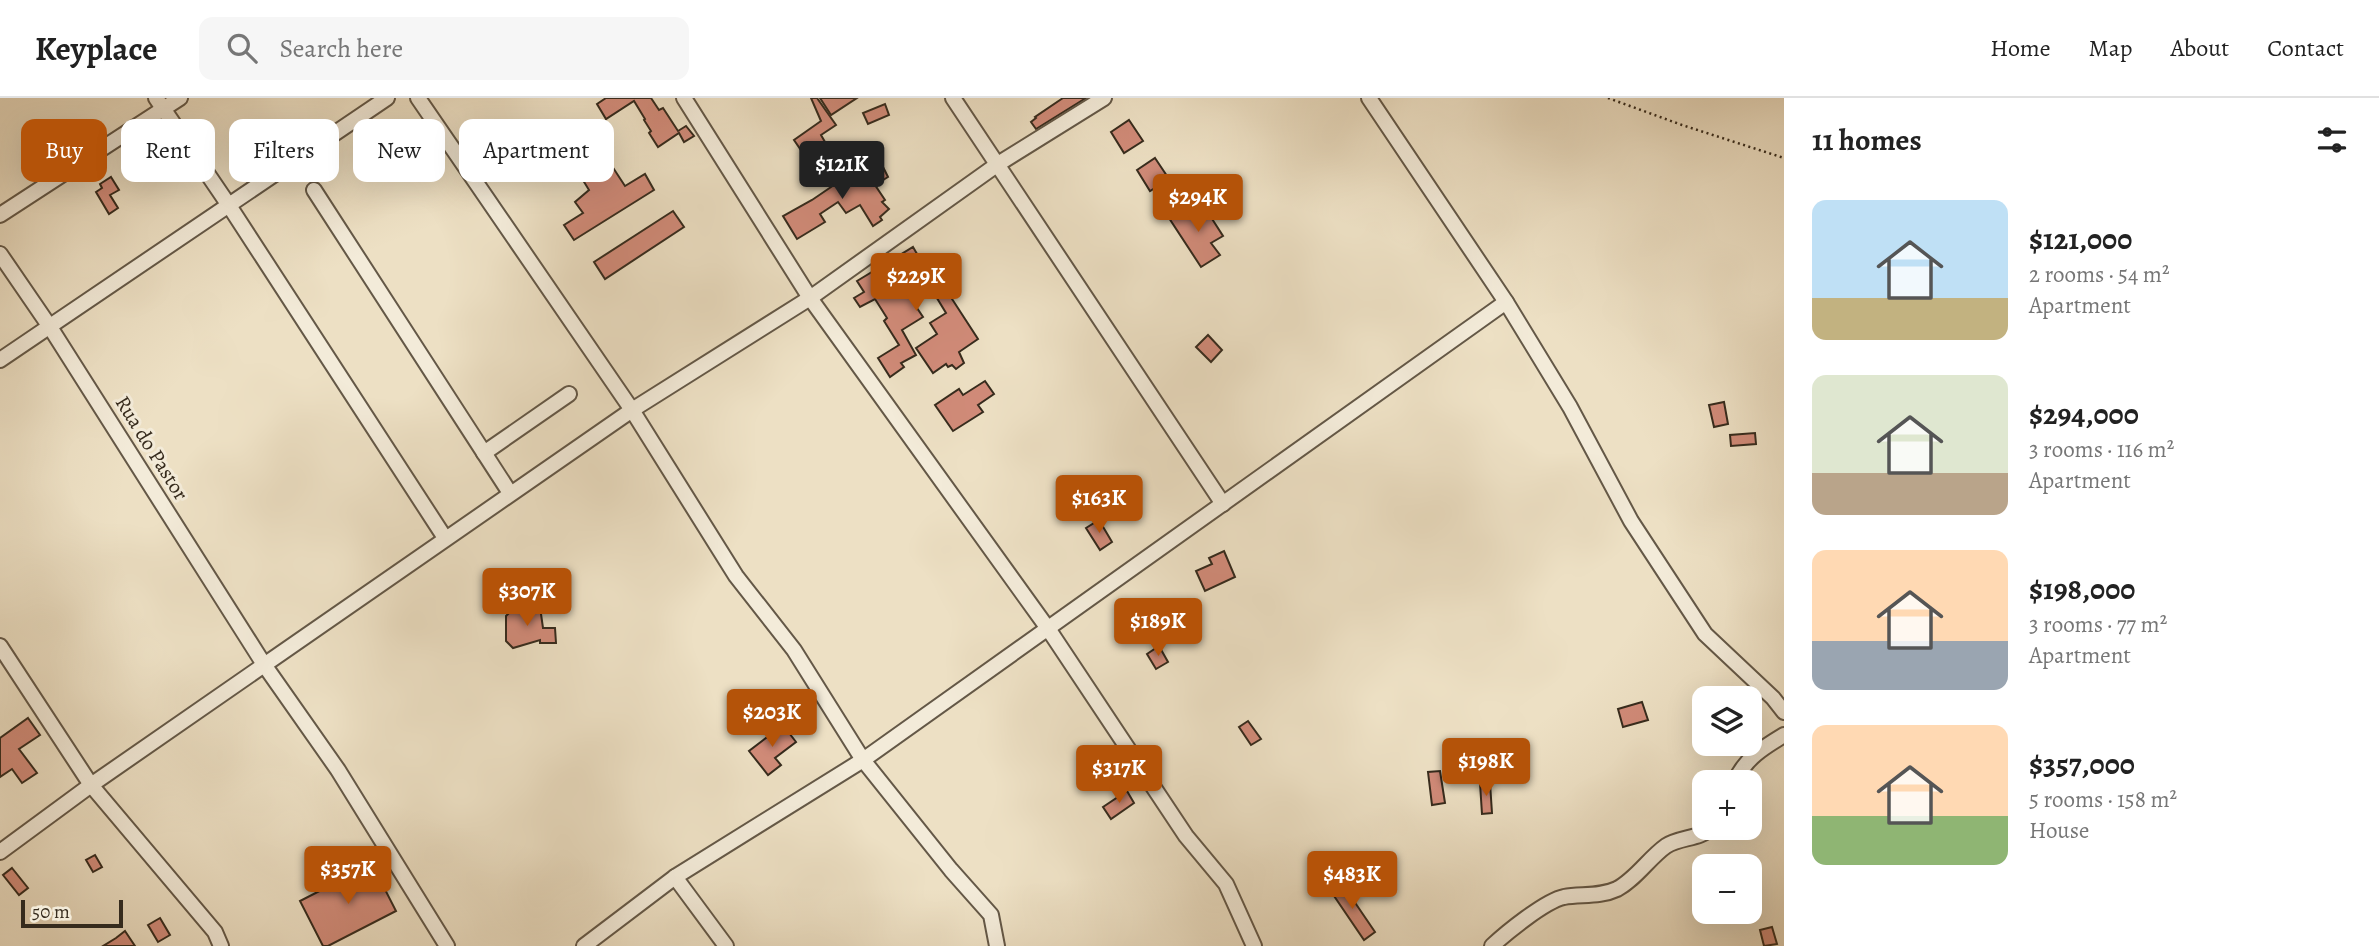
<!DOCTYPE html>
<meta charset="utf-8">
<style>
body{margin:0;font-family:Alegreya,serif;background:#f6f6f6;color:#222;height:100vh;display:flex;flex-direction:column;font-size:26px;white-space:nowrap}
*{box-sizing:border-box;margin:0}
p{font-size:23px;color:#767676}
.icon{flex:none;width:38px;height:38px;fill:none;stroke:currentColor;stroke-width:2;stroke-linecap:round;stroke-linejoin:round}
.map{position:relative;flex:1;overflow:hidden}
.drawer{display:flex;flex-direction:column;background:#fff;width:595px}
.drawer>*{flex:none}
.guide{position:absolute;left:21px;top:21px;width:665px;height:63px;display:flex;gap:14px}
.tools{position:absolute;left:1692px;top:588px;display:grid;gap:14px}
.tools a{display:grid;place-items:center;width:70px;height:70px;border-radius:14px;background:#fff;box-shadow:0 7px 28px #0002;font-size:35px}
.scale{position:absolute;left:21px;bottom:18px;width:102px;box-sizing:border-box;padding-left:7px;border:4px solid #362b1d;border-top:0;font-size:19px;line-height:24px;white-space:nowrap;color:#362b1d;-webkit-text-stroke:5px #f3ebd9;paint-order:stroke}
.price{position:absolute;translate:-50% -60px;padding:0 16px;border-radius:7px;background:#b45309;color:#fff;font-size:23px;line-height:46px;filter:drop-shadow(0 2px 4px #0008)}
.price::after{content:'';position:absolute;left:50%;top:42px;width:21px;height:16px;margin-left:-10px;background:inherit;clip-path:polygon(0 0,100% 0,50% 100%)}
.price.current{background:#222;color:#fff}
ul{padding:0;list-style:none}
li{display:flex;align-items:center;gap:21px;height:175px;padding:0 28px}
li span{display:grid;place-items:center;flex:none;width:196px;height:140px;border-radius:14px;color:#555}
li>.icon{margin-inline-start:auto}
span .icon{width:84px;height:84px;fill:#fffc;stroke-width:1}
li b{font-size:30px}
h2{display:flex;justify-content:space-between;align-items:center;height:84px;padding:0 28px;font-size:30px}
.pill{padding:0 24px;border-radius:14px;background:#fff;box-shadow:0 7px 28px #0002;font-size:24px;line-height:63px}
.pill.current{background:#b45309;color:#fff}
header{display:flex;align-items:center;gap:42px;box-sizing:border-box;height:98px;padding:0 35px;background:#fff;border-bottom:2px solid #e0e0e0}
header strong{font-size:33px}
nav{display:flex;gap:38px;margin-inline-start:auto;font-size:24px}
.search{width:490px;height:63px;background:#f6f6f6;display:flex;align-items:center;gap:18px;box-sizing:border-box;padding:0 24px;border-radius:14px;color:#767676;font-size:26px}
main{display:flex;flex:1;min-height:0}
.map>svg:first-child{display:block}
</style>
<header>
<strong>Keyplace</strong>
<div class="search"><svg class="icon" aria-label="search" viewBox="0 0 24 24"><circle cx="10" cy="10" r="6"/><path d="M15 15l6 6"/></svg>Search here</div>
<nav><a>Home</a><a>Map</a><a>About</a><a>Contact</a></nav>
</header>
<main>
<div class="map">
<svg width="1784" height="848" viewBox="0 0 1784 848">
<rect width="100%" height="100%" fill="#ede0c4"/>
<filter id="stains"><feTurbulence type="fractalNoise" baseFrequency=".00286" numOctaves="4"/><feColorMatrix values="0 0 0 0 .2 0 0 0 0 .09 0 0 0 0 .02 0 0 0 .5 -.17"/></filter>
<radialGradient id="worn" r=".72"><stop offset=".6" stop-color="#630" stop-opacity="0"/><stop offset="1" stop-color="#630" stop-opacity=".3"/></radialGradient>
<g fill="#d18b79" stroke="#362b1d" stroke-width="2">
<polygon points="606,0 651,0 659,12 663,10 678,33 686,28 694,38 684,44 679,35 658,49 649,35 651,33 644,22 645,21 634,3 606,21 597,6"/>
<polygon points="811,0 817,0 836,27 821,37 825,44 805,58 794,42 821,23"/>
<polygon points="820,0 857,0 831,17"/>
<polygon points="1063,0 1086,0 1036,31 1031,24 1036,20 1035,19"/>
<polygon points="885,6 889,17 868,26 863,15"/>
<polygon points="1129,22 1143,43 1124,55 1111,34"/>
<polygon points="589,33 625,88 645,76 654,92 574,142 564,127 583,115 575,104 589,92 578,74 594,61 580,39"/>
<polygon points="1155,60 1169,81 1150,93 1137,72"/>
<polygon points="862,68 868,78 883,69 888,79 875,87 885,102 882,104 889,111 880,119 882,122 873,128 860,107 846,115 838,104 820,116 825,124 797,141 783,118 812,102"/>
<polygon points="111,79 119,92 110,97 118,110 109,116 96,94 102,90 100,86"/>
<polygon points="1188,108 1195,120 1207,113 1223,138 1211,145 1220,157 1201,169 1169,120"/>
<polygon points="673,113 684,129 605,181 594,164"/>
<polygon points="913,149 924,168 928,164 978,241 959,254 964,265 956,271 952,267 948,269 946,266 933,275 916,250 937,236 930,225 946,215 932,192 913,204 923,219 902,232 916,257 901,265 904,269 890,279 878,260 899,247 884,223 887,220 875,201 860,209 854,200 864,194 857,183"/>
<polygon points="1208,237 1222,252 1211,264 1196,249"/>
<polygon points="985,283 994,296 978,307 983,314 953,333 935,307 959,291 963,297"/>
<polygon points="1724,304 1728,326 1714,329 1709,307"/>
<polygon points="1755,335 1756,346 1731,348 1730,337"/>
<polygon points="1099,422 1112,444 1100,452 1086,430"/>
<polygon points="1224,453 1235,479 1205,493 1196,473 1212,466 1209,460"/>
<polygon points="540,509 543,530 555,530 556,545 540,545 540,542 513,550 506,543 506,518 512,512"/>
<polygon points="1159,548 1168,564 1156,571 1147,556"/>
<polygon points="1642,604 1648,622 1623,629 1618,611"/>
<polygon points="28,620 40,637 19,651 37,675 22,685 12,671 0,679 0,640"/>
<polygon points="1248,623 1261,641 1251,647 1239,629"/>
<polygon points="783,627 796,644 775,660 781,667 768,677 749,653"/>
<polygon points="1440,673 1445,705 1432,707 1428,674"/>
<polygon points="1480,685 1490,685 1492,715 1482,716"/>
<polygon points="1127,693 1134,705 1111,721 1103,709"/>
<polygon points="95,757 102,769 93,774 86,762"/>
<polygon points="372,766 396,813 328,848 323,848 300,803"/>
<polygon points="12,770 28,790 19,797 3,777"/>
<polygon points="1341,784 1375,834 1364,842 1330,792"/>
<polygon points="160,820 170,837 158,844 148,827"/>
<polygon points="1772,829 1777,846 1764,848 1760,832"/>
<polygon points="125,833 135,848 103,848 116,840"/>
</g>
<g fill="none" stroke-linecap="round" stroke-linejoin="round">
<defs>
<g id="minor">
<polyline points="156,0 228,106 445,440"/>
<polyline points="418,0 632,312 736,478 794,552 863,662 951,772 991,817 997,848"/>
<polyline points="684,0 810,200 1049,532 1186,738 1226,786 1254,848"/>
<polyline points="953,0 1223,406"/>
<polyline points="1369,0 1506,204 1570,309 1631,423 1705,536 1773,600 1784,614"/>
<polyline points="314,92 510,395"/>
<polyline points="0,117 180,0"/>
<polyline points="0,156 50,229 265,568 338,672 447,848"/>
<polyline points="0,262 387,0"/>
<polyline points="484,355 569,296"/>
<polyline points="0,548 91,687 215,834 221,848"/>
<path d="M1735 684C1744 661 1764 649 1784 637"/>
<polyline points="0,754 91,687 632,312 810,200 998,66 1104,0"/>
<polyline points="584,848 675,779"/>
<polyline points="726,848 675,779 863,662 1506,204"/>
<path d="M1492 848C1506 835 1545 803 1564 799 1581 796 1600 799 1617 791 1636 781 1649 760 1666 748 1680 739 1700 741 1711 730"/>
</g>
</defs>
<use href="#minor" stroke="#645847" stroke-width="18"/>
<polyline stroke="#362b1d" stroke-width="2.5" stroke-dasharray="2 3.5" stroke-linecap="butt" points="1608,0 1682,27 1784,60"/>
<use href="#minor" stroke="#f3ebd9" stroke-width="14"/>
</g>
<g text-anchor="middle" dominant-baseline="central" stroke-width="6" stroke-linejoin="round" paint-order="stroke">
<g font-size="21" fill="#362b1d" stroke="#f3ebd9">
<text transform="translate(152 350) rotate(58)">Rua do Pastor</text>
</g>
</g>
<rect width="100%" height="100%" filter="url(#stains)"/>
<rect width="100%" height="100%" fill="url(#worn)"/>
</svg>
<div class="tools">
<a><svg class="icon" aria-label="layers" viewBox="0 0 24 24"><path d="M12 4l9 5-9 5-9-5zM3 14l9 5 9-5"/></svg></a>
<a>+</a>
<a>−</a>
</div>
<div class="scale">50 m</div>
<b class="price current" style="left:842px;top:103px">$121K</b>
<b class="price" style="left:1198px;top:136px">$294K</b>
<b class="price" style="left:916px;top:215px">$229K</b>
<b class="price" style="left:1099px;top:437px">$163K</b>
<b class="price" style="left:527px;top:530px">$307K</b>
<b class="price" style="left:1158px;top:560px">$189K</b>
<b class="price" style="left:772px;top:651px">$203K</b>
<b class="price" style="left:1486px;top:700px">$198K</b>
<b class="price" style="left:1119px;top:707px">$317K</b>
<b class="price" style="left:348px;top:808px">$357K</b>
<b class="price" style="left:1352px;top:813px">$483K</b>
<div class="guide">
<a class="pill current">Buy</a>
<a class="pill">Rent</a>
<a class="pill">Filters</a>
<a class="pill">New</a>
<a class="pill">Apartment</a>
</div>
</div>
<section class="drawer">
<h2>11 homes<svg class="icon" aria-label="filters" viewBox="0 0 24 24"><path d="M4 7h16M4 17h16"/><circle cx="9" cy="7" r="2"/><circle cx="15" cy="17" r="2"/></svg></h2>
<ul>
<li><span style="background:linear-gradient(#bfe0f5 70%,#c2b280 0)"><svg class="icon" aria-label="home" viewBox="0 0 24 24"><path d="M3 11l9-7 9 7M6 9v11h12V9"/></svg></span><div><b>$121,000</b><p>2 rooms · 54 m²</p><p>Apartment</p></div></li>
<li><span style="background:linear-gradient(#dfe7d0 70%,#b9a48a 0)"><svg class="icon" aria-label="home" viewBox="0 0 24 24"><path d="M3 11l9-7 9 7M6 9v11h12V9"/></svg></span><div><b>$294,000</b><p>3 rooms · 116 m²</p><p>Apartment</p></div></li>
<li><span style="background:linear-gradient(#ffd9b3 65%,#9aa5b1 0)"><svg class="icon" aria-label="home" viewBox="0 0 24 24"><path d="M3 11l9-7 9 7M6 9v11h12V9"/></svg></span><div><b>$198,000</b><p>3 rooms · 77 m²</p><p>Apartment</p></div></li>
<li><span style="background:linear-gradient(#ffd9b3 65%,#8fb573 0)"><svg class="icon" aria-label="home" viewBox="0 0 24 24"><path d="M3 11l9-7 9 7M6 9v11h12V9"/></svg></span><div><b>$357,000</b><p>5 rooms · 158 m²</p><p>House</p></div></li>
</ul>
</section>
</main>
